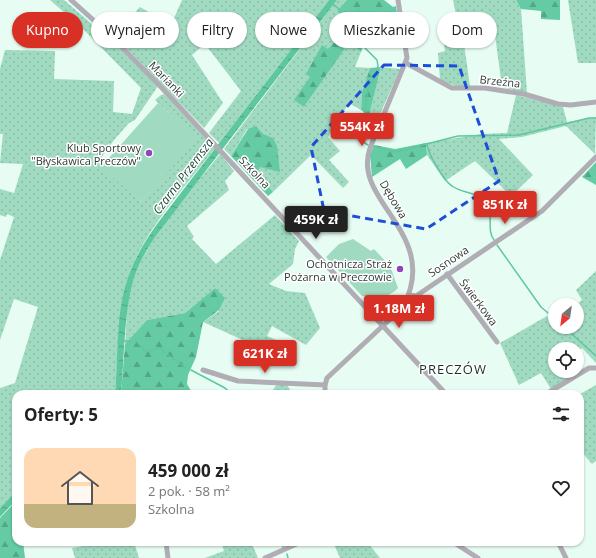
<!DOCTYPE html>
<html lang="pl">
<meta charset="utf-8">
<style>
body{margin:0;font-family:"Open Sans",sans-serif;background:#f2f2f2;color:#222;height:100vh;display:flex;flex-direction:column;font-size:15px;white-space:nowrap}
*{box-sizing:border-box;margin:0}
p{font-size:13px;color:#767676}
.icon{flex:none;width:22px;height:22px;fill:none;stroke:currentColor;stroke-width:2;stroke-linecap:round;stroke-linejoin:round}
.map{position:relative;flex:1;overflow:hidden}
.details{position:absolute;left:12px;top:390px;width:572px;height:156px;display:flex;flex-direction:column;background:#fff;border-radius:12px;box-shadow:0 1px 3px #0004}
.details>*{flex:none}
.top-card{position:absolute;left:12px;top:12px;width:572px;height:36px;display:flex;gap:8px}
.needle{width:26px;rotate:209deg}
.controls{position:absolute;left:548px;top:298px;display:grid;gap:8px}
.controls a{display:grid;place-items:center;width:36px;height:36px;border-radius:50%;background:#fff;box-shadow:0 1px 3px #0004;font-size:20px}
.price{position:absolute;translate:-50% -34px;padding:0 9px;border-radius:4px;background:#d93025;color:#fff;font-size:13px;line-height:26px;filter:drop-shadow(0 1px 2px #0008)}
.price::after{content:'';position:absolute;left:50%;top:24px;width:12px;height:9px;margin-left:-6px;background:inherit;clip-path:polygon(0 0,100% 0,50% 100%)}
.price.current{background:#222;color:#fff}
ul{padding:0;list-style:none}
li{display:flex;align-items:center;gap:12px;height:100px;padding:0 12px}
li span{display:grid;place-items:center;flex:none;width:112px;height:80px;border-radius:12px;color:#555}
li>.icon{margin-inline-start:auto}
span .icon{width:48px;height:48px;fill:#fffc;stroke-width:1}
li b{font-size:17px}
h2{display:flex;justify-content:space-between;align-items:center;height:48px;padding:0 12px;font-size:17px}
.tag{padding:0 14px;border-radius:18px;background:#fff;box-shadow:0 1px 3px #0004;font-size:14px;line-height:36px}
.tag.current{background:#d93025;color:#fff}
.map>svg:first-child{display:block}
</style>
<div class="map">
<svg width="596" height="558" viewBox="0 0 596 558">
<defs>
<pattern id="grass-dots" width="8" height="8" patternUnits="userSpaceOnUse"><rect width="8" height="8" fill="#9fdac1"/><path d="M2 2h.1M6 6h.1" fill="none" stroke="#89bca6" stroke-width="1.8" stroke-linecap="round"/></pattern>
<pattern id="forest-firs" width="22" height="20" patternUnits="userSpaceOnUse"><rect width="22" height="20" fill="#64cba4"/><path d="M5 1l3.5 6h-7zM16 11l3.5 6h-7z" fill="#53a686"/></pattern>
<pattern id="water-ripples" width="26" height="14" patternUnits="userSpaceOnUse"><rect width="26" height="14" fill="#5fc79f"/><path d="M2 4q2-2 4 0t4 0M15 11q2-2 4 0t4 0" fill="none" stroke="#4fa382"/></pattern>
</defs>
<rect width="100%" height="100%" fill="#e7fdf3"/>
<g fill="url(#grass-dots)">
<path d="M50 0H64L127 54 158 86 135 120 129 123 114 140 101 158 104 162 102 167 141 202 197 139 155 100 161 95 164 94 215 148C184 189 137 237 125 288 117 322 118 359 115 394H16V491L0 508V388L15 383 38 307 14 299 0 340V260L14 217 7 214 6 217 0 215V189L14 193 23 164 0 163 3 134H0V69L5 50 55 51 54 79 114 81 113 112 132 114 141 88 81 27Z"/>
<polygon points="182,0 329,0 219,143 209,133 241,91 205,44 192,55 223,103 204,128 114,35 140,7 171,25"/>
<polygon points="337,0 347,0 337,11 348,23 328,50 323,46 307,74 310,77 304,107 357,30 359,33 354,46 361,52 355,67 370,68 362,92 361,110 349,103 328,137 340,151 329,160 349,182 343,188 311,155 273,192 257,173 273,138 247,129 231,156 224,149"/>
<polygon points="453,0 516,0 521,9 527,93 502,87 493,20 461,23 470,86 456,86 440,80 438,53 445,51 440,21 457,19"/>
<polygon points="568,0 596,0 596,63 578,63"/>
<polygon points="381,67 400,69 377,121 369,116"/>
<polygon points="516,95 563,107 567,122 596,117 595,154 566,126 522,137 499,139 533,175 511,196 475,161 445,181 427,155 426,143 481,134 507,133"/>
<path d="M220 154 234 171 225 181 229 190 187 226 194 237 192 239 216 264 275 215 299 241 295 249 293 264 269 284 286 291 305 293 320 328 306 345 272 326 267 336 276 340 275 349 258 347 203 322 219 311 215 288 185 313 147 320 125 344C127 325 126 304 131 286 146 237 189 194 220 154Z"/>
<polygon points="596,271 596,363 582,348 577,352 577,349 555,349 555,371 565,371 570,378 551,389 541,373 519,385 500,343 547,316 555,322 555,327 577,327 576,305 582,300 576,290"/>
<polygon points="277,384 287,385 293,394 270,394"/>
<polygon points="596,385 596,461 592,464 580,450 580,394"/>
<polygon points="107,542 134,542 139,558 75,558 72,548"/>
<polygon points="221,542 251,542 258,558 205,558 224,551"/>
<polygon points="333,542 367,542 380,558 340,558"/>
</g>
<g fill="url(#forest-firs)">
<polygon points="347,0 384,0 393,7 396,6 398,19 369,30 361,52 354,46 359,33 357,31 304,107 294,100 310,77 306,74 322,45 328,49 347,27 348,23 337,11"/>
<polygon points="516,0 560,0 560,20 541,19 541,11 521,9"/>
<polygon points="381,67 369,116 361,110 362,92 370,68"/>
<polygon points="256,126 263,134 273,138 277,146 280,172 260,167 257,173 273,192 268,196 231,156 248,129"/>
<polygon points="426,143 427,155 406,169 400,159 372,177 370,155 374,145 395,149"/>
<polygon points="596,162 596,185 582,177"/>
<polygon points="215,288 225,298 219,310 203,322 196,357 188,375 187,384 193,394 121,394 125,344 147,320 185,313"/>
<polygon points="16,501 16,542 23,542 25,558 0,558 0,518"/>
</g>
<g fill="#9fdac1">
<polygon points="158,103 198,139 141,202 101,167"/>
<polygon points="353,239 371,251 374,249 390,266 398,288 395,291 382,299 377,297 370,301 367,296 362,296 326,257 339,244"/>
</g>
<g fill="url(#water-ripples)">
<path d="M329 0H337L158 233C146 250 135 269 131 289 124 320 124 362 121 394H115C118 360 116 320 125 287 131 264 143 244 157 224Z"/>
<polygon points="16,491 16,500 0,517 0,508"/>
</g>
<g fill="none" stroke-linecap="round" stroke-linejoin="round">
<g stroke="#5fc79f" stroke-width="1.5">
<polyline points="333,4 339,9"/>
<polyline points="344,12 350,14 359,10 364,23 372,29 374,33 367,37 363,46 377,60 378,66 373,81 368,88 365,112 360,120 360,140 368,145"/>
<path d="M427 144C428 154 444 181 452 186 465 195 477 190 487 205 494 216 486 229 494 240"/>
<polyline points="373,146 395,152 458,136 519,135 589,118 596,118"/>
<polyline points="497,245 541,307 555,319"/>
<polyline points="564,327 596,356"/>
<polyline points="124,341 130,341"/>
<polyline points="137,342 145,351 161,348 164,352 186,368"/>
<polyline points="191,370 225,388 231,394"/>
<polyline points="281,542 283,547"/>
<polyline points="287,554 288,558"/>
</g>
<g stroke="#b1adb5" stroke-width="5">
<polyline points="71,0 110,35 162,88 446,394"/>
<polyline points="406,63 452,88 485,88 524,94 558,104 571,105 596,102"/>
<polyline points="447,274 497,342"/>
<polyline points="409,295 416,296 542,211 596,157"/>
<polyline points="203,370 238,381 325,385"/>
<path d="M325 394V385L327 378 403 307C442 233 351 202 370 148L407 58 398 0"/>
<polyline points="546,394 589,368 596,368"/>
<polyline points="166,542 168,558"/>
<polyline points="453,542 478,558"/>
<polyline points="558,542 566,558"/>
<polyline points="265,558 301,542"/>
</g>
</g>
<path fill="none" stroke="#1d4ed8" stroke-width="3" stroke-dasharray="8 5" stroke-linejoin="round" d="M384 65 459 66 499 181 426 229 324 211 311 147Z"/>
<g fill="#8e46b9" stroke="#fff" stroke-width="1.5">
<circle cx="149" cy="153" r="4"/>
<circle cx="400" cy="269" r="4"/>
</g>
<g text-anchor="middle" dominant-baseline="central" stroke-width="3" stroke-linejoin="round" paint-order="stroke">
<g font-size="11" fill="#323a36" stroke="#fff">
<text transform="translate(167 79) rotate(46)">Marianki</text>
<text transform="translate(500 81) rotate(6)">Brzeźna</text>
<text transform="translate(255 172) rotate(47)">Szkolna</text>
<text transform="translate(394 199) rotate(59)">Dębowa</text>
<text transform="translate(448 261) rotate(-34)">Sosnowa</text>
<text transform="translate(479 302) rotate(53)">Świerkowa</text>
</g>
<g font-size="11" fill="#323a36" stroke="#fff" text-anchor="end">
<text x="141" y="147">Klub Sportowy<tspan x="141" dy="13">"Błyskawica Preczów"</tspan></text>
<text x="392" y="263">Ochotnicza Straż<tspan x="392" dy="13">Pożarna w Preczowie</tspan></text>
</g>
<g font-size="12" font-style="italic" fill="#1a4636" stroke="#fff">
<text transform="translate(183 176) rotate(-53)">Czarna Przemsza</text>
</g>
<g font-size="13" letter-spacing="1" fill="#1c2e26" stroke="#fff">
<text x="453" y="369">PRECZÓW</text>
</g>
</g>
</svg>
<div class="controls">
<a><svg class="needle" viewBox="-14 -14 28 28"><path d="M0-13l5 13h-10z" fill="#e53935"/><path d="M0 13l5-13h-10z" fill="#767676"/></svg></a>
<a><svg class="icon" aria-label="locate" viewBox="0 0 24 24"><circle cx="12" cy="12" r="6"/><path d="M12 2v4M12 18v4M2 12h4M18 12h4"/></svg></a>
</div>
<b class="price" style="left:362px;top:147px">554K zł</b>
<b class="price" style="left:505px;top:225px">851K zł</b>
<b class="price current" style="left:316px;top:240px">459K zł</b>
<b class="price" style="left:399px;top:329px">1.18M zł</b>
<b class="price" style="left:265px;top:374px">621K zł</b>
<div class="top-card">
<a class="tag current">Kupno</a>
<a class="tag">Wynajem</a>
<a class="tag">Filtry</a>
<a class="tag">Nowe</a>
<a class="tag">Mieszkanie</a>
<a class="tag">Dom</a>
</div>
<section class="details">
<h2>Oferty: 5<svg class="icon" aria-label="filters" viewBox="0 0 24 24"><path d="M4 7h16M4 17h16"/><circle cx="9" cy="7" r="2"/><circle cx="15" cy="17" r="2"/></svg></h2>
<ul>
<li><span style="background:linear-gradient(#ffd9b3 70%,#c2b280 0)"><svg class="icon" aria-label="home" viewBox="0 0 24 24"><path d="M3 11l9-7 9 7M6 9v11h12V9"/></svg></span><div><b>459 000 zł</b><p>2 pok. · 58 m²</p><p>Szkolna</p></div><svg class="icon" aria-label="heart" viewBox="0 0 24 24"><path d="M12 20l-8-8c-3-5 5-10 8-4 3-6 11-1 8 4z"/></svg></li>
</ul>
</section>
</div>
